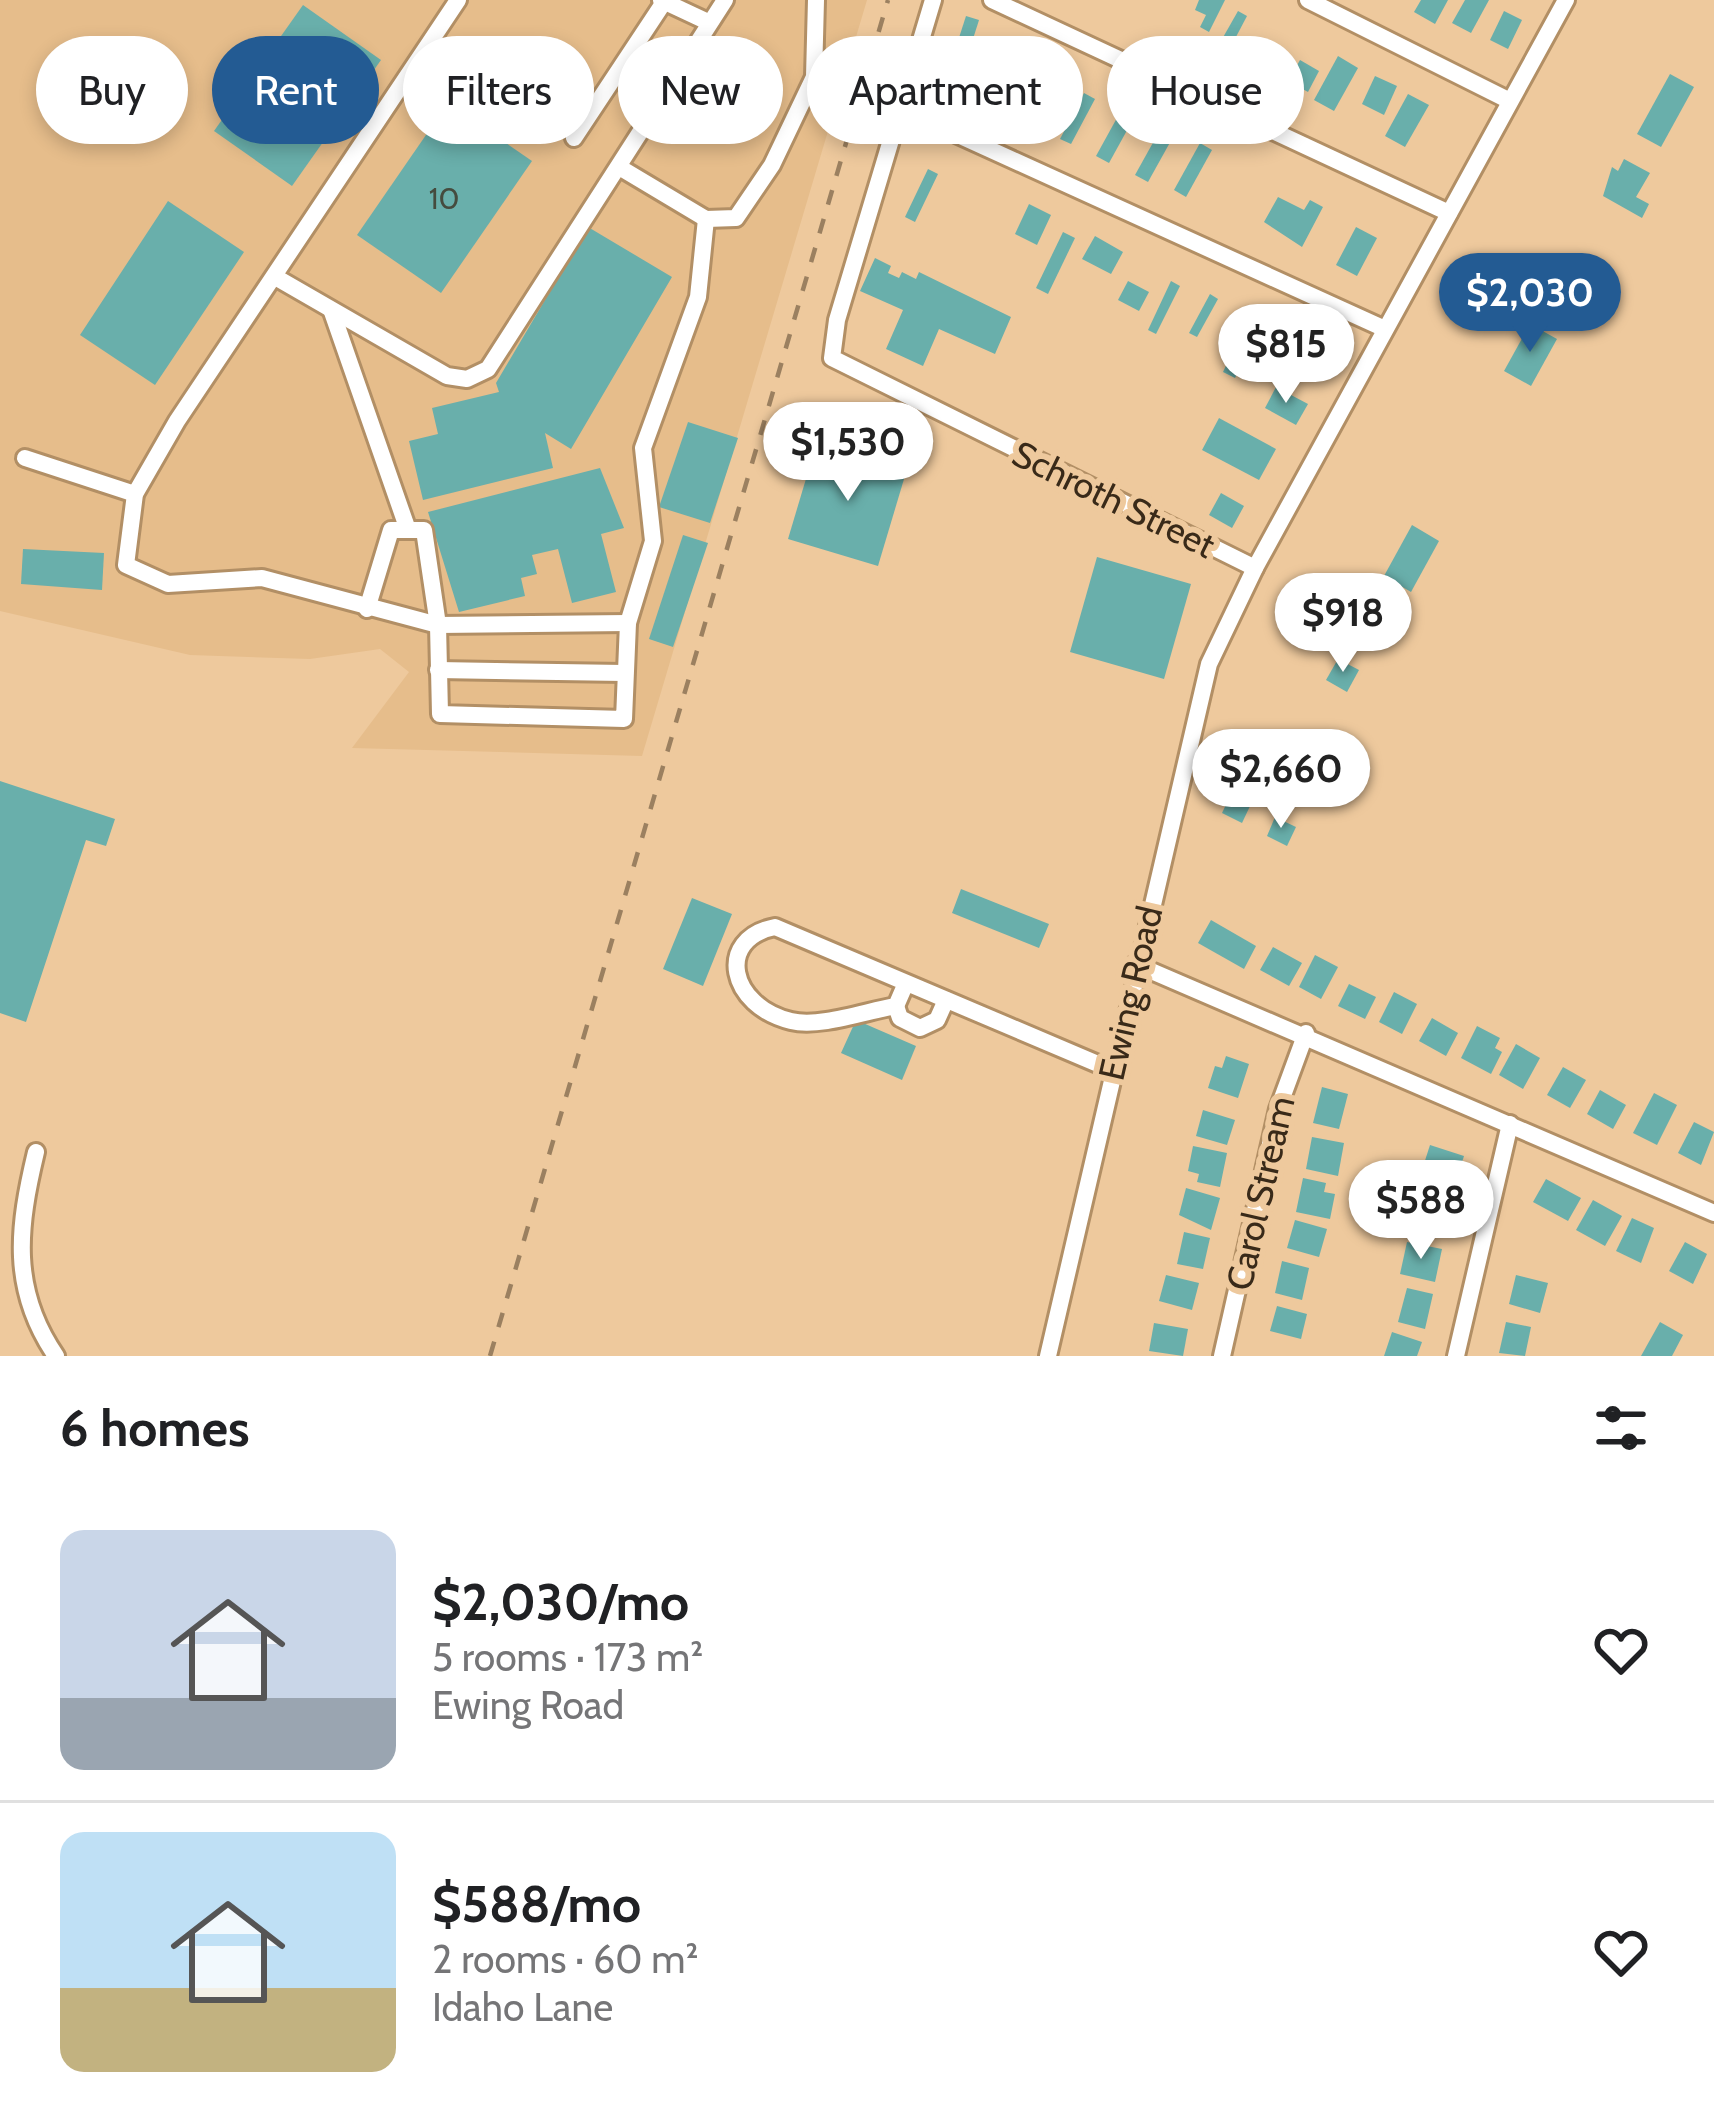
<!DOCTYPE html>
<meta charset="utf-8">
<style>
body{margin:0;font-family:Cabin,sans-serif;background:#f6f6f6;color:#202124;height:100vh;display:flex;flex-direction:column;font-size:45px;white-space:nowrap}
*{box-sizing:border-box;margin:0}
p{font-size:39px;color:#757577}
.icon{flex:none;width:66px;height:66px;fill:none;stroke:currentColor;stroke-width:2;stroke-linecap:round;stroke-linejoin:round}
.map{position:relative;height:1356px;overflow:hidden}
.sheet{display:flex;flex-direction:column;background:#fff;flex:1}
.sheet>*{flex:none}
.top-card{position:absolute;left:36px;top:36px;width:1644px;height:108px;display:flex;gap:24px}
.price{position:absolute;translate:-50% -102px;padding:0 27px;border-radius:42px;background:#fff;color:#222;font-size:39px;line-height:78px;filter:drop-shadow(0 3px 6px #0008)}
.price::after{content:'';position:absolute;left:50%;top:72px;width:36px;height:27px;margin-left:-18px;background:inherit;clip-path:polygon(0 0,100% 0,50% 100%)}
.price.active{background:#235b93;color:#fff}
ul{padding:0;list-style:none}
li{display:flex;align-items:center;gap:36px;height:300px;padding:0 60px}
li+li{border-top:3px solid #e0e0e0}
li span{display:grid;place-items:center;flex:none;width:336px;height:240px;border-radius:24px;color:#555}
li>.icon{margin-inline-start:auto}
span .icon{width:144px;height:144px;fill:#fffc;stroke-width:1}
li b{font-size:51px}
h2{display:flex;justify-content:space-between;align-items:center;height:144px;padding:0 60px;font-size:51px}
.pill{padding:0 42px;border-radius:54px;background:#fff;box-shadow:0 6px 18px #0003;font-size:42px;line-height:108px}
.pill.active{background:#235b93;color:#fff}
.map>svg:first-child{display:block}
</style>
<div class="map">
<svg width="1714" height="1356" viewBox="0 0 1714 1356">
<rect width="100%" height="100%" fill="#eec99d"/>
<polygon fill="#e6bd8b" points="0,0 867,0 642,756 352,748 409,672 380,649 310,659 190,655 0,611"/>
<g fill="#69afab">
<polygon points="1199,0 1225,0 1209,32 1200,27 1206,15 1195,10"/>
<polygon points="1421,0 1448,0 1435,24 1414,12"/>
<polygon points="1465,0 1489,0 1471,33 1452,23"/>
<polygon points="303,5 381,60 292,186 214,131"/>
<polygon points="1238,11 1247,16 1227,54 1217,48"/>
<polygon points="1504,11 1522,20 1508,49 1490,40"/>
<polygon points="966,16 979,20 960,80 947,75"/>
<polygon points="1338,56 1358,68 1334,111 1314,100"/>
<polygon points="1300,60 1319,71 1308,92 1288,81"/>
<polygon points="1044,73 1058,80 1038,126 1023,119"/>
<polygon points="987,74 1003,79 993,106 971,98"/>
<polygon points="1670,74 1694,87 1661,147 1637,134"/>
<polygon points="1375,76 1397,86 1384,115 1362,104"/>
<polygon points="1084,93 1095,99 1071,144 1060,139"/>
<polygon points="1408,94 1429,105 1405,147 1385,136"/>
<polygon points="448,103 532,161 441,293 357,235"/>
<polygon points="1123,107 1136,114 1109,163 1096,156"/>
<polygon points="1160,130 1173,137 1148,182 1135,175"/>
<polygon points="1200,143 1212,150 1186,197 1174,190"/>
<polygon points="1624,159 1650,173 1636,197 1649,204 1642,218 1603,196 1612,167 1618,171"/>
<polygon points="928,169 938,174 915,222 905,217"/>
<polygon points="1278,197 1304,210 1310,200 1323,207 1302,247 1264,222"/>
<polygon points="168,201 244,252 155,385 80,335"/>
<polygon points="1029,204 1051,215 1037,245 1015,234"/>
<polygon points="588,227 672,277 571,449 545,433 553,468 423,500 409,441 438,434 432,408 499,392 496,383"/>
<polygon points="1356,227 1377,238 1357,276 1336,265"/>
<polygon points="1063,232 1075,238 1048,294 1036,288"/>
<polygon points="1095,236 1123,252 1111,274 1082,259"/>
<polygon points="875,258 891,266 888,273 899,278 902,272 916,279 919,272 1011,317 995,354 939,329 923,366 886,349 903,310 860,291"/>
<polygon points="1128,281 1149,292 1139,311 1118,300"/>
<polygon points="1171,281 1180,286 1156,334 1148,330"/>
<polygon points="1210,294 1218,299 1197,337 1189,333"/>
<polygon points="1250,315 1262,321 1235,378 1223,372"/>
<polygon points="1530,324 1557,339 1531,386 1504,371"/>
<polygon points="1318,335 1341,348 1329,369 1306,357"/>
<polygon points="1276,387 1308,404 1296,425 1265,408"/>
<polygon points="1219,418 1276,449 1259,480 1202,450"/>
<polygon points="688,422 738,438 710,523 659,507"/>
<polygon points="817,442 907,469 878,566 788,539"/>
<polygon points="600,468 624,528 601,534 616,592 572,603 558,549 532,555 537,574 521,578 525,596 459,612 428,512"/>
<polygon points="1221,493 1244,506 1232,528 1209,515"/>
<polygon points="1412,525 1439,541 1411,592 1384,576"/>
<polygon points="683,535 708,543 673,647 649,639"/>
<polygon points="23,549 104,553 102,590 21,584"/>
<polygon points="1097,557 1191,584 1164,679 1070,652"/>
<polygon points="1338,659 1359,670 1347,692 1326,680"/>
<polygon points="0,781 115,819 106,846 86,840 26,1022 0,1013"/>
<polygon points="1231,794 1251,804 1242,823 1222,813"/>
<polygon points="1275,817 1296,827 1287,846 1267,836"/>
<polygon points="961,889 1049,924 1039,948 952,913"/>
<polygon points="692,898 732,914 703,986 663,969"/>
<polygon points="1211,920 1256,946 1244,969 1198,943"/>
<polygon points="1273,947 1302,963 1289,986 1260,970"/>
<polygon points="1315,955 1338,967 1321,999 1299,987"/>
<polygon points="1349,984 1376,997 1365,1019 1338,1006"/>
<polygon points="1394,992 1417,1004 1402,1034 1379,1022"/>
<polygon points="1432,1018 1458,1033 1446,1056 1419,1041"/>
<polygon points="856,1020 916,1046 902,1080 841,1053"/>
<polygon points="1477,1026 1500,1038 1495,1048 1502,1052 1491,1074 1461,1058"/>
<polygon points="1516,1044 1540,1058 1523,1089 1499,1075"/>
<polygon points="1226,1056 1249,1064 1238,1098 1208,1088 1215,1066 1222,1068"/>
<polygon points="1563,1067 1586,1080 1570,1108 1547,1095"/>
<polygon points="1322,1087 1348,1094 1339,1129 1313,1123"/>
<polygon points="1600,1090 1626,1105 1613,1129 1587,1114"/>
<polygon points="1654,1093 1677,1105 1657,1145 1633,1133"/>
<polygon points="1203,1110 1235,1120 1227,1145 1196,1136"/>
<polygon points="1694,1122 1714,1132 1701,1165 1678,1153"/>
<polygon points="1312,1137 1344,1143 1338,1176 1306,1169"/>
<polygon points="1430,1145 1464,1156 1455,1184 1421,1173"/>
<polygon points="1193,1146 1227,1153 1220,1187 1197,1182 1199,1174 1188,1171"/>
<polygon points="1303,1178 1326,1183 1324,1192 1335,1194 1330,1219 1296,1212"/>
<polygon points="1546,1179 1581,1198 1568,1221 1533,1202"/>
<polygon points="1186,1188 1220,1198 1211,1230 1179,1215"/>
<polygon points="1420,1196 1452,1204 1445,1235 1413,1227"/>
<polygon points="1593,1200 1622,1216 1605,1246 1576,1230"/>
<polygon points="1632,1218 1654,1228 1641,1263 1616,1251"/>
<polygon points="1295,1220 1327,1229 1319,1257 1287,1248"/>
<polygon points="1184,1232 1210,1238 1203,1269 1177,1264"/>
<polygon points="1407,1242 1442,1249 1435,1282 1400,1274"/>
<polygon points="1685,1242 1707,1254 1693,1284 1669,1271"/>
<polygon points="1282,1261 1309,1268 1302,1300 1275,1293"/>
<polygon points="1166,1275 1199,1283 1192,1310 1159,1301"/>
<polygon points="1516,1275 1548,1283 1540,1313 1509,1304"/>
<polygon points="1407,1288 1433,1294 1425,1329 1398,1322"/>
<polygon points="1277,1306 1307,1314 1301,1339 1270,1331"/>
<polygon points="1506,1322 1531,1327 1525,1356 1499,1353"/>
<polygon points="1660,1322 1683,1335 1672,1356 1641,1356"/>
<polygon points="1154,1323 1188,1329 1183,1356 1149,1351"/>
<polygon points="1392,1332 1422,1342 1417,1356 1384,1356"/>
</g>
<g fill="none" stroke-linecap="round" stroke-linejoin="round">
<defs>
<g id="minor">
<polyline points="458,0 177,421 135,494 126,565 168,584 262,578 438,625 628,623"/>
<polyline points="661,0 708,22"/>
<polyline points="933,0 837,320 832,358 1255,568"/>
<polyline points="992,0 1449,213"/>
<polyline points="1308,0 1510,101"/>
<polyline points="901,109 1385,329"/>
<polyline points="574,138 664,2"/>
<polyline points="619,167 706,219 736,218 772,165 814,77 816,0"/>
<polyline points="277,278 447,376 467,379 488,369 725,0"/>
<polyline points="332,312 408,530"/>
<polyline points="25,458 135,494"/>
<polyline points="367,609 391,530 424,530 438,625 440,714 624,719 628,623 653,541 643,448 698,297 706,219"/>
<polyline points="438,670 624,673"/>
<polyline points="1135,964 1714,1213"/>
<path d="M906 983 896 1006C866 1011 820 1028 791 1021 729 1006 715 939 775 927L1112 1070"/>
<polyline points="896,1006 900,1018 920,1028 937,1020 946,1000"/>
<path d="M36 1152C18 1227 10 1289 56 1356"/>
<polyline points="1048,1356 1209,664 1255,568 1566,0"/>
<polyline points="1222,1356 1278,1109 1306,1033"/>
<polyline points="1456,1356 1510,1124"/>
</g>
</defs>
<use href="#minor" stroke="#b28f65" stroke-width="22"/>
<use href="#minor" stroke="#fff" stroke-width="16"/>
<polyline stroke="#9b8060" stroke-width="4.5" stroke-dasharray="15 15" stroke-linecap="butt" points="490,1356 888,0"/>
</g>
<g text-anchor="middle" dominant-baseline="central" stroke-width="12" stroke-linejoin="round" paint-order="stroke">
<g font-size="30" fill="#454b3e">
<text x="444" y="198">10</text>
</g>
<g font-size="36" fill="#392a19" stroke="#eec99d">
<text transform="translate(1114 499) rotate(26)">Schroth Street</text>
<text transform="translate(1130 993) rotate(-77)">Ewing Road</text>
<text transform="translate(1260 1193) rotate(-77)">Carol Stream</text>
</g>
</g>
</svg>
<b class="price active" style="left:1530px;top:355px">$2,030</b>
<b class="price" style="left:1286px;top:406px">$815</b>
<b class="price" style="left:848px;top:504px">$1,530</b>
<b class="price" style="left:1343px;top:675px">$918</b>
<b class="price" style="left:1281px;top:831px">$2,660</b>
<b class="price" style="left:1421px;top:1262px">$588</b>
<div class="top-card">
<a class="pill">Buy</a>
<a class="pill active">Rent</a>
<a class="pill">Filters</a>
<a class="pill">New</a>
<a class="pill">Apartment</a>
<a class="pill">House</a>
</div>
</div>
<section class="sheet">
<h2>6 homes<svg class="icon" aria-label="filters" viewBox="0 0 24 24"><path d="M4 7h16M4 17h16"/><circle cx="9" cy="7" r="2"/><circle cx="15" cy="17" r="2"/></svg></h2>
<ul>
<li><span style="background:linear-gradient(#c9d6e8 70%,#9aa5b1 0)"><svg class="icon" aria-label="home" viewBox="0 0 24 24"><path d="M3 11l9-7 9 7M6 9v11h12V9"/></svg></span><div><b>$2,030/mo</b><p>5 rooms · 173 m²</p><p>Ewing Road</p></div><svg class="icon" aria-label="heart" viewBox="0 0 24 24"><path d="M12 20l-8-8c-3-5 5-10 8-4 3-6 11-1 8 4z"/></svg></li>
<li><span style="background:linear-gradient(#bfe0f5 65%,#c2b280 0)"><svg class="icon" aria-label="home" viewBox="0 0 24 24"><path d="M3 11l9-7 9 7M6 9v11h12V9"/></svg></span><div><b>$588/mo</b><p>2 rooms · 60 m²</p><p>Idaho Lane</p></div><svg class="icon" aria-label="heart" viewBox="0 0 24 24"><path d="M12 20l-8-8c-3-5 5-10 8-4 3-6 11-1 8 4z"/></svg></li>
</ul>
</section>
